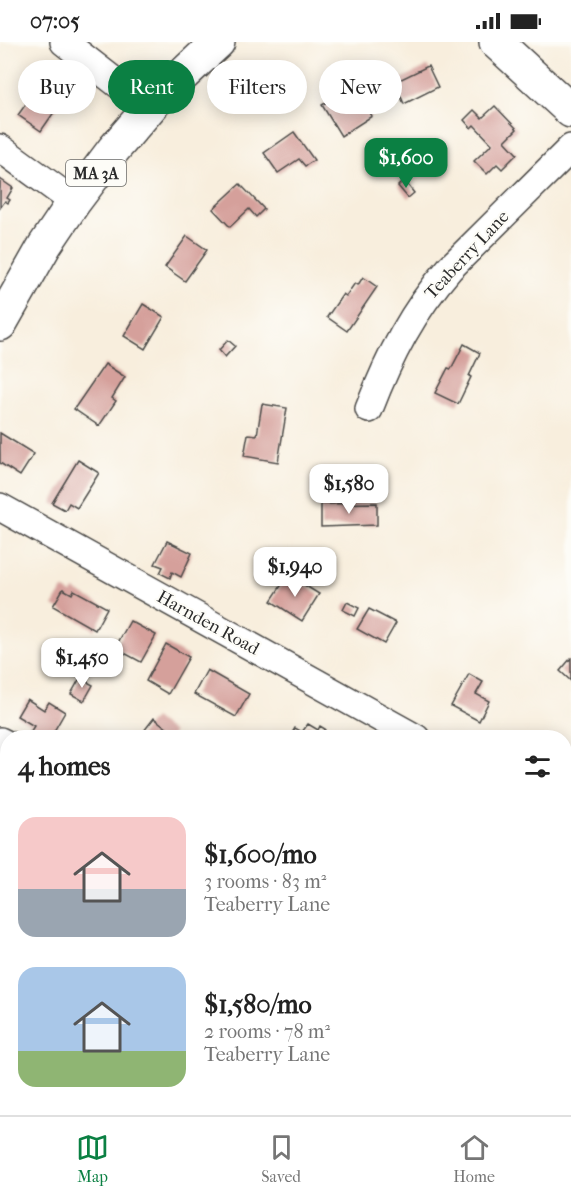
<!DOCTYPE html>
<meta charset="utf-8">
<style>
body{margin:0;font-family:"IM FELL French Canon",serif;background:#f6f6f6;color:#222;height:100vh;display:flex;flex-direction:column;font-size:22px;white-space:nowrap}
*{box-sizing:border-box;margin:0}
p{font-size:20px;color:#767676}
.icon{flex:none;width:33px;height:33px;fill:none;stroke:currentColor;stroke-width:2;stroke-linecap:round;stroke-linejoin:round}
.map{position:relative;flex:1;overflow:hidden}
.drawer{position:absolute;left:0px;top:688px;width:572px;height:386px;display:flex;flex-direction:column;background:#fff;border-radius:24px 24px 0 0;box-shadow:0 3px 15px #0003}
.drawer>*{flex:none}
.guide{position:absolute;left:18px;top:18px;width:536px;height:54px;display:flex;gap:12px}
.price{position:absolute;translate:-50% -51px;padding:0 14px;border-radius:12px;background:#fff;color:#222;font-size:20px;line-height:39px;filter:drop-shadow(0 2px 3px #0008)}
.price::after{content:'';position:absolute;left:50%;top:36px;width:18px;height:14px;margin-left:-9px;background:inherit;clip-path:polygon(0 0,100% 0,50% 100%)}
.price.on{background:#0b8043;color:#fff}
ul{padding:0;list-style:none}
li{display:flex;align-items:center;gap:18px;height:150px;padding:0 18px}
li span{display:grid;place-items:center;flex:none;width:168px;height:120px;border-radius:18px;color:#555}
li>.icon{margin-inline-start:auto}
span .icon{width:72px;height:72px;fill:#fffc;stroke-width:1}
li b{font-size:26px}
h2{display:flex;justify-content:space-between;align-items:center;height:72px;padding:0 18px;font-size:26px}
.chip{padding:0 21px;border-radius:27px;background:#fff;box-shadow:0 3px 15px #0003;font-size:21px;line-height:54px}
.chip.on{background:#0b8043;color:#fff}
.status{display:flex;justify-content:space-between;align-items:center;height:42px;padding:0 30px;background:#fff;direction:ltr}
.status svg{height:16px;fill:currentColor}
.tab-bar{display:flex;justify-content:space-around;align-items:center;height:84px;border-top:2px solid #e0e0e0;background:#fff;font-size:16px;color:#767676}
.tab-bar a{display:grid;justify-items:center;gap:3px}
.tab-bar .on{color:#0b8043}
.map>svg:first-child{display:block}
</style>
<div class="status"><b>07:05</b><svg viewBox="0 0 49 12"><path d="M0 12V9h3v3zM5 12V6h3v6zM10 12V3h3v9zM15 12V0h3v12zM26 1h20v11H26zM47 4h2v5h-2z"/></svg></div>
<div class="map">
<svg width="571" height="1073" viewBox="0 0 571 1073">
<rect width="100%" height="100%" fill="#fdfcf7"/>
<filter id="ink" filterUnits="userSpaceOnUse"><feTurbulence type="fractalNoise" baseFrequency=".0167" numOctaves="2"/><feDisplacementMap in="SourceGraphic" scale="12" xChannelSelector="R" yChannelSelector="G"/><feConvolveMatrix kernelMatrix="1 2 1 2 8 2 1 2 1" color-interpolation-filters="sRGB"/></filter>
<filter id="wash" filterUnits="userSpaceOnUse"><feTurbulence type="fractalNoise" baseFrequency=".008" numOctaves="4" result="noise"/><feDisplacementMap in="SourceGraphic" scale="24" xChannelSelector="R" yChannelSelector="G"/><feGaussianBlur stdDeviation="1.35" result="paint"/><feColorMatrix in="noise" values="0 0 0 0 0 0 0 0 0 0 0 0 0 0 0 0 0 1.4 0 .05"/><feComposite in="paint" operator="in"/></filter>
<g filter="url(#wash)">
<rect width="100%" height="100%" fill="#f8eedd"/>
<g id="blocks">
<g fill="#d5a09b">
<polygon points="428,24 438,45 404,62 395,40"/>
<polygon points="46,34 68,50 41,89 18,73"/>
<polygon points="354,44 372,74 341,94 322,63"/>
<polygon points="495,64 517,87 505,99 517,112 502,127 497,122 487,132 474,119 492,102 474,83 471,86 464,78 474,68 482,76"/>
<polygon points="294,90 314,118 305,124 299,117 278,131 264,111"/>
<polygon points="0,137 13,146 7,156 10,158 8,161 5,159 0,166"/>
<polygon points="404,138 414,151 408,156 398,144"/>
<polygon points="240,142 264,167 256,175 249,167 230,185 213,167"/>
<polygon points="187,194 207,208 185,239 165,225"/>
<polygon points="363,235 377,245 347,289 327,275 343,252 346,254 355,241 358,243"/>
<polygon points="143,262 164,275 145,307 124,294"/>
<polygon points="228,298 235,304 225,315 219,308"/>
<polygon points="464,302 480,311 469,334 471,335 458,362 435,351 448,326 451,327"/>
<polygon points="105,322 125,335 112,356 116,359 99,384 74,367"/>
<polygon points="262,362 287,366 278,420 244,414 248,392 257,393"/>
<polygon points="0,391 34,412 20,434 0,421"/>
<polygon points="78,418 99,431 77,466 69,461 65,468 52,461"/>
<polygon points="377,461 377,483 321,485 321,462"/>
<polygon points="167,499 192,511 181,535 172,530 170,536 160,531 163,525 155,522"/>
<polygon points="288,533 319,552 302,579 271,559"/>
<polygon points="63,547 72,552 74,548 107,566 95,588 53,564"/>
<polygon points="347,560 359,566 355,574 343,568"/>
<polygon points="369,567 396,581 384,602 357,587"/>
<polygon points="130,579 156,593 141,620 115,606"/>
<polygon points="166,602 189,615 168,652 146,639"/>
<polygon points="571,616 571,639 560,629"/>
<polygon points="207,628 249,652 236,675 194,652"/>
<polygon points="469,632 483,640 476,652 489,659 479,679 451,664"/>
<polygon points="80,636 93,643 84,659 71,652"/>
<polygon points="27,657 44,668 49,660 65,670 50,696 37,696 29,692 34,684 17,674"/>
<polygon points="154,676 173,691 170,696 143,696 140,694"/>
<polygon points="308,682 318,688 320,684 325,687 323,691 332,696 289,696 295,686 302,690"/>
<polygon points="0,766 8,770 8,808 0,805 0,798 3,791 0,790"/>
<polygon points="564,963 571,967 571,980 569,983 564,979"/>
<polygon points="466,1066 493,1066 489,1073 463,1073"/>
</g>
</g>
</g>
<g filter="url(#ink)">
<use href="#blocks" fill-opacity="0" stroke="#4a4846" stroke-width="1.5"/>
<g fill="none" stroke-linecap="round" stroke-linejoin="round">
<defs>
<g id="minor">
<polyline points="64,0 149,66"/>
<polyline points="0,106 74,160"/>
<path d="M369 367C390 313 412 270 450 226L571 106"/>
<polyline points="0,465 416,696"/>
<polyline points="0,699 8,703"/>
<polyline points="564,778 571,782"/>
<polyline points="0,946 8,950"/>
<polyline points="215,1066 225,1073"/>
<polyline points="147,1073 154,1066"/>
</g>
<g id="major">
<polyline points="496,0 571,69"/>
<polyline points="0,282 45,203 74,160 114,107 157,57 218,0"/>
</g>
</defs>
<use href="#minor" stroke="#4a4846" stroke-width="30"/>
<use href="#major" stroke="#4a4846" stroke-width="36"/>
<use href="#minor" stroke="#fff" stroke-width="27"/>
<use href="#major" stroke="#fff" stroke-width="33"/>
</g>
</g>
<g text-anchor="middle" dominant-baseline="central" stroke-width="4.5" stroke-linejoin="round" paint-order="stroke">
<rect fill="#fdfcf7" stroke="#6a6a68" stroke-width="1.5" x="66" y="118" width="60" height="26" rx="4.5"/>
<g font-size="16" font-weight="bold" fill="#2b2b2b">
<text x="96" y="131">MA 3A</text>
</g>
<g font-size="18" fill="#2b2b2b" stroke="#fdfcf7">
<text transform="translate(467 213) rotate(-47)">Teaberry Lane</text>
<text transform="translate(208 581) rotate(29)">Harnden Road</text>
</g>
</g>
</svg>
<b class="price on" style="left:406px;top:147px">$1,600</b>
<b class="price" style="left:349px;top:473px">$1,580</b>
<b class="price" style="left:295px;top:556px">$1,940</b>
<b class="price" style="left:82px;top:647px">$1,450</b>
<div class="guide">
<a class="chip">Buy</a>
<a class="chip on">Rent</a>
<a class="chip">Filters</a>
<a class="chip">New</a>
</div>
<section class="drawer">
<h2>4 homes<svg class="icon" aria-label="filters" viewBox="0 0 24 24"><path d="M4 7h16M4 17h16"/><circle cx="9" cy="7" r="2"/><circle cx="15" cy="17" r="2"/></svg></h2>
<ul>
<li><span style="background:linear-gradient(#f6c9c9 60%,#9aa5b1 0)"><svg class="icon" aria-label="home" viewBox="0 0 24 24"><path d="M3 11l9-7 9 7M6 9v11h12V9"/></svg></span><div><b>$1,600/mo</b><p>3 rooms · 83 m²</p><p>Teaberry Lane</p></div></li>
<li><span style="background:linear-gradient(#a9c7e8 70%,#8fb573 0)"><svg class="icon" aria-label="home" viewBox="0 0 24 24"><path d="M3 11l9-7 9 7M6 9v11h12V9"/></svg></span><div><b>$1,580/mo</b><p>2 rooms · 78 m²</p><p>Teaberry Lane</p></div></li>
</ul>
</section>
</div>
<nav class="tab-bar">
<a class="on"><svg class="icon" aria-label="map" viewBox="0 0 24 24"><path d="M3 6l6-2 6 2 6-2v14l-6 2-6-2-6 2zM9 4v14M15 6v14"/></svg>Map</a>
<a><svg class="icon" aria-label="saved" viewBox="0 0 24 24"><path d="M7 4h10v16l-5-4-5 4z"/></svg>Saved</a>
<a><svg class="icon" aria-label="home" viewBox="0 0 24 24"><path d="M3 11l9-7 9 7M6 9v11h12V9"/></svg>Home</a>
</nav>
